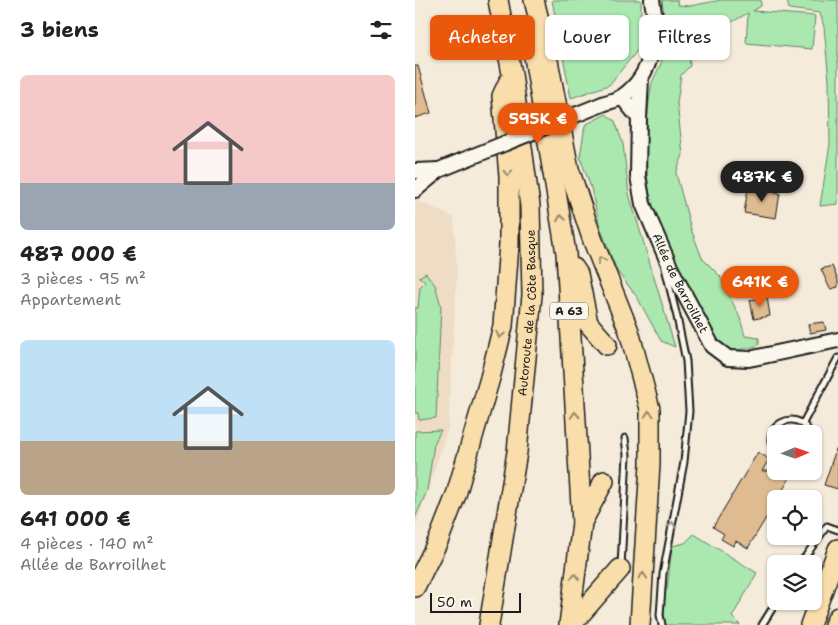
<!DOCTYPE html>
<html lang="fr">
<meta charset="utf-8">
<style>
body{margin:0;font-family:"Shantell Sans",sans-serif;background:#f2f2f2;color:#222;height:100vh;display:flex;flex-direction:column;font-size:19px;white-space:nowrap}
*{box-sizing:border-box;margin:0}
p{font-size:16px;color:#767676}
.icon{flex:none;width:28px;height:28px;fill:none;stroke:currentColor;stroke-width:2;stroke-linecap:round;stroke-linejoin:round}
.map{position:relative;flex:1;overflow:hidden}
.sheet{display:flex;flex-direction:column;background:#fff;width:415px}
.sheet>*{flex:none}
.guide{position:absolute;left:15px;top:15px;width:332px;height:45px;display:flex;gap:10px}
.needle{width:32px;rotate:88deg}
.tools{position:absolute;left:352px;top:425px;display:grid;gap:10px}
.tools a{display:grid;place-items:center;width:55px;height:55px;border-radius:8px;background:#fff;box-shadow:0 1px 4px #0004;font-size:25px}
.scale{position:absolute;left:15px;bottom:12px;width:91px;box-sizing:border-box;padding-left:5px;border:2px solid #1c1c1c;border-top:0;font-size:14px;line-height:18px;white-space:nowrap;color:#1c1c1c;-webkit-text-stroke:4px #fbf7ec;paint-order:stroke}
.price{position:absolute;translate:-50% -42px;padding:0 11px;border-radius:18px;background:#ea580c;color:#fff;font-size:16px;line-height:32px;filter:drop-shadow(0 1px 2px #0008)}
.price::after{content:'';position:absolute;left:50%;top:30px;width:15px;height:11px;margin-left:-8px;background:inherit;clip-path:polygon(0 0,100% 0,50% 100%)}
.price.current{background:#222;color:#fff}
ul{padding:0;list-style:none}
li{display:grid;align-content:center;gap:10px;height:265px;padding:0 20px}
li span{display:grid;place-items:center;height:155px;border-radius:8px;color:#555}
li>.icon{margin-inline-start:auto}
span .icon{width:90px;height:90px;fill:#fffc;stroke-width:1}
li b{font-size:21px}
h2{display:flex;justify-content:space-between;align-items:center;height:60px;padding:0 20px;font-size:21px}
.tag{padding:0 18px;border-radius:8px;background:#fff;box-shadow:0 1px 4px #0004;font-size:18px;line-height:45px}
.tag.current{background:#ea580c;color:#fff}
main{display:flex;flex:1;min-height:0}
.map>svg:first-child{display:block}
</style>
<main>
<section class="sheet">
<h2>3 biens<svg class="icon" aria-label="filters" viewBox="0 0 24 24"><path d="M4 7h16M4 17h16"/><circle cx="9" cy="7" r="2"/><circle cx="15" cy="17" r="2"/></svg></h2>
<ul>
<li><span style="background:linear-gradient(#f6c9c9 70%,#9aa5b1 0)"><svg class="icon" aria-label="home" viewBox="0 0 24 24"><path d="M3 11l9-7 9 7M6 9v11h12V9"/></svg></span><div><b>487 000 €</b><p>3 pièces · 95 m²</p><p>Appartement</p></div></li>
<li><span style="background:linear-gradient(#bfe0f5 65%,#b9a48a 0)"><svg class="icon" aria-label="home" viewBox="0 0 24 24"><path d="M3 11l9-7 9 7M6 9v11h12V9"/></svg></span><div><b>641 000 €</b><p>4 pièces · 140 m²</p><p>Allée de Barroilhet</p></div></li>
</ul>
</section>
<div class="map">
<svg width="423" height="625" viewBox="0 0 423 625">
<rect width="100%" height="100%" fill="#f5ebda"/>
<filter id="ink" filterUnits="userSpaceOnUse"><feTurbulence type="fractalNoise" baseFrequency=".02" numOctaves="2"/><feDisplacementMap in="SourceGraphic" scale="10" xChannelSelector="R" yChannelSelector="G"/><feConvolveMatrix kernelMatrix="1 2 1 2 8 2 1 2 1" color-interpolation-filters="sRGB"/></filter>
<g filter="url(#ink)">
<polygon fill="#eeddc4" points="0,199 39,218 42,274 33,428 0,529"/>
<g fill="#aae8af" stroke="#638266">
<polygon points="137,0 226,0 226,46 194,85 156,98"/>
<path d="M247 0H262L263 5 275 6 306 0H346V6L338 11 400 16 397 49 331 43 333 13 317 22 281 27 274 52 275 66 266 75 262 103 268 155 261 173 276 229 287 258 305 276 325 318 330 336 344 338V345C299 360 299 337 284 304 280 296 273 290 269 282 262 269 255 255 249 241 228 195 228 138 236 88 237 79 244 70 247 60 252 41 250 20 247 0Z"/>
<polygon points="372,0 423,0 423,204 405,206 415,144 414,81 409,27 405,13 374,9"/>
<polygon points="191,114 200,121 208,144 214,194 260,347 246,341 222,297 202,271 185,227 176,188 165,157 170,125"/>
<polygon points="11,273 20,285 26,306 21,418 4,420 3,413 0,413 0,308 3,308 5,287 10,282 4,277"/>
<polygon points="26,430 19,444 12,491 0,518 0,431"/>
<polygon points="279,534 342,573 317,617 325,625 250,625 249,610 250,590 252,590 257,546 270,543"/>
</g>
<g fill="#dfbb91" stroke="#1c1c1c">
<polygon points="0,66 3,66 16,113 0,118"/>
<polygon points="333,188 365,193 361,218 329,213"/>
<polygon points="417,266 423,280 423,287 415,289 406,269"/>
<polygon points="352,297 355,316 339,319 335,300"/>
<polygon points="409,322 411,330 395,333 393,324"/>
<polygon points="421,449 423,450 423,489 409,485"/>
<polygon points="343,452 354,459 347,471 379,471 333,548 321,541 318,546 306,539 309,534 298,527"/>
</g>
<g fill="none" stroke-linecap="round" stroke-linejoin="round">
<defs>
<g id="lane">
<polyline points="388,423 423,358"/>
<path d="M361 453C342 428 382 404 395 434"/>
<polyline points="385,564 412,526 423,530"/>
<polyline points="206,566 212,455 210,438"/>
<polyline points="247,625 245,615 248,574 269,462 274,411 271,361 262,317 250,268"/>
<polyline points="347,625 362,601"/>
</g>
<g id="secondary">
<path id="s1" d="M207 97 224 118 223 176 228 204 256 269 297 346 313 358 334 359 423 340"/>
<path d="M190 103C196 101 203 100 208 96 238 75 244 34 237 0"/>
<polyline points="224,118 226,79"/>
<polyline points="0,171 24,170"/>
<polyline points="0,190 24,170 46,161"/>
</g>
<g id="highway">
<polyline points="119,0 129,40 154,169 178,241 214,331 235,409 235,464 225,625"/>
<polyline points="116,38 151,253 167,523 154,625"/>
<polyline points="159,268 163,274 173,323 192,345"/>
<polyline points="167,522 189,481"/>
<polyline points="0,587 24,539 41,495 75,378 88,326 94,244 94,176 87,96 93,83"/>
<path id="s2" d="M74 625 102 452 117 295 115 206 97 74 83 0"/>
<polyline points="156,625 205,569"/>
<polyline points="395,625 423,549"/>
<polyline points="419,625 423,617"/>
</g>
</defs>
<use href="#lane" stroke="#1c1c1c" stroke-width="9"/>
<use href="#secondary" stroke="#1c1c1c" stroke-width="18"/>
<use href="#highway" stroke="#1c1c1c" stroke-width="22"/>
<use href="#lane" stroke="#fbf7ec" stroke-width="5"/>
<use href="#secondary" stroke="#fbf7ec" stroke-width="14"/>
<use href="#highway" stroke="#f9deab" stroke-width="19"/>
<defs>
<polyline id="secondary-bridge" points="46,161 190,103"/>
</defs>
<use href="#secondary-bridge" stroke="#1c1c1c" stroke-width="18" stroke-linecap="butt"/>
<use href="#secondary-bridge" stroke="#fbf7ec" stroke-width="14"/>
</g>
<defs><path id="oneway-chevron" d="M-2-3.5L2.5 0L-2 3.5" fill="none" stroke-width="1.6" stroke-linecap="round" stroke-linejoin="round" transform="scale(1.25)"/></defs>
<g stroke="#96876b">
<use href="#oneway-chevron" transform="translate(93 173) rotate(87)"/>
<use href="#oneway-chevron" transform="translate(146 218) rotate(-99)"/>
<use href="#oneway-chevron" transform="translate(186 260) rotate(-112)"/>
<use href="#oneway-chevron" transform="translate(85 335) rotate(103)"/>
<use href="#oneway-chevron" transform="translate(234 414) rotate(-94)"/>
<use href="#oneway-chevron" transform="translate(160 415) rotate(-93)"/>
<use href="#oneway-chevron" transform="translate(228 576) rotate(-87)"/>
<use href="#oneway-chevron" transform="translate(160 577) rotate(-83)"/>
</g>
<use stroke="#97948e" href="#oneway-chevron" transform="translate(257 525) rotate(-80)"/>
</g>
<g text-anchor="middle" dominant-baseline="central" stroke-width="4.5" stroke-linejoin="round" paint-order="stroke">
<rect fill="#fbf7ec" stroke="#5f5e5a" stroke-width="1" x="135" y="302.5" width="38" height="17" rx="4"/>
<g font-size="11" font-weight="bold" fill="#1c1c1c">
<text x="154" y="311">A 63</text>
</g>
<g font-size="12" fill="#1c1c1c" stroke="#fbf7ec">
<text stroke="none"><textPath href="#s1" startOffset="201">Allée de Barroilhet</textPath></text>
<text stroke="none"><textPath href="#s2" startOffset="315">Autoroute de la Côte Basque</textPath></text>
</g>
</g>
</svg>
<div class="tools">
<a><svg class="needle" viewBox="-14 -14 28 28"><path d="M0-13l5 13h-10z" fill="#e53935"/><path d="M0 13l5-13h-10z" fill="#767676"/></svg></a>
<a><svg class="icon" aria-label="locate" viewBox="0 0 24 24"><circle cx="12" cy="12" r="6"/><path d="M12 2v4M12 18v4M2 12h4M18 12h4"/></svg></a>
<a><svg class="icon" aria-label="layers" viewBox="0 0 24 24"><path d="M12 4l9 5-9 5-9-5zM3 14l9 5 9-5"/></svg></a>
</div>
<div class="scale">50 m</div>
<b class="price" style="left:123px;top:145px">595K €</b>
<b class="price current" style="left:347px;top:203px">487K €</b>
<b class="price" style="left:345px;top:308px">641K €</b>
<div class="guide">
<a class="tag current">Acheter</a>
<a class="tag">Louer</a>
<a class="tag">Filtres</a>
</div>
</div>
</main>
